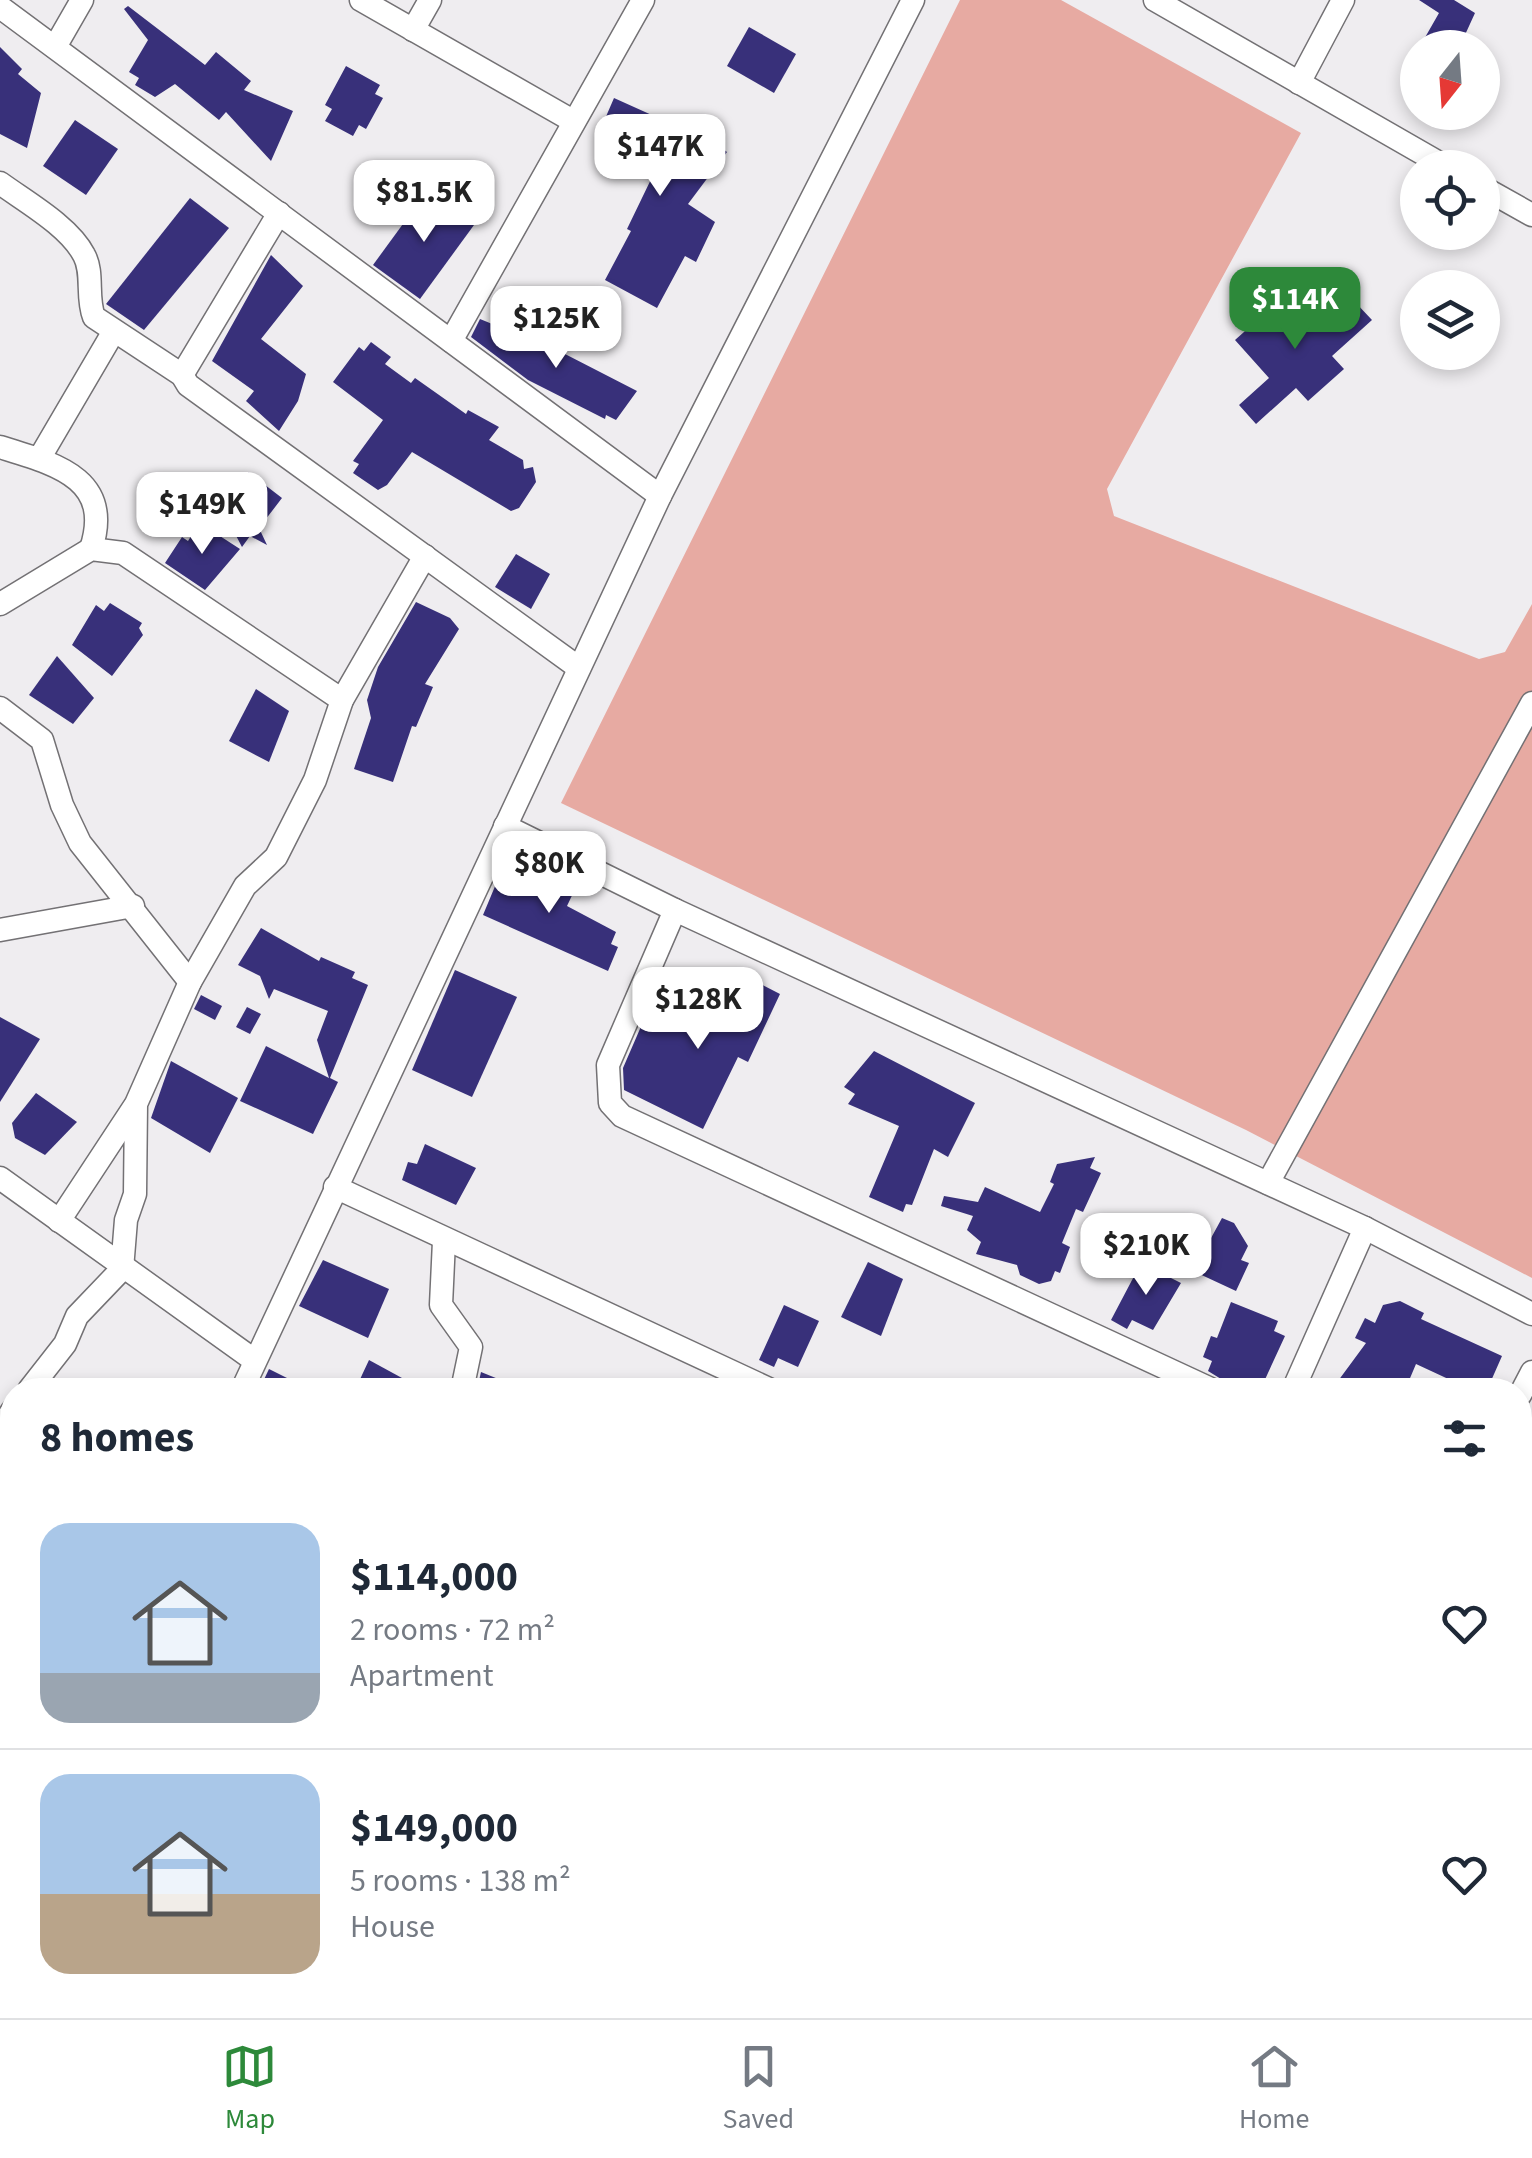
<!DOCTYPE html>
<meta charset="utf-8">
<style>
body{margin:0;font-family:"Source Sans 3",sans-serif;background:#f6f6f7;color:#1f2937;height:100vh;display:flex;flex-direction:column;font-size:38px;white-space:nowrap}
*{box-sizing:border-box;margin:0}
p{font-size:32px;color:#747a83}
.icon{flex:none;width:55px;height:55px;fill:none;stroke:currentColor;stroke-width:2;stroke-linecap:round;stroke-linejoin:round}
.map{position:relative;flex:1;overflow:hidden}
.sheet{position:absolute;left:0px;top:1378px;width:1532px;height:642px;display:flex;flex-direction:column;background:#fff;border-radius:40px 40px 0 0;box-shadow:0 5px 15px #0003}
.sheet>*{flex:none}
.needle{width:65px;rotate:197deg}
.controls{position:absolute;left:1400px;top:30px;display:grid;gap:20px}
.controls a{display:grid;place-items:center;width:100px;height:100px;border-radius:50%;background:#fff;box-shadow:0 5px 15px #0003;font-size:50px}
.price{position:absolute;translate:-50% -85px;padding:0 22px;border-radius:20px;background:#fff;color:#222;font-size:32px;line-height:65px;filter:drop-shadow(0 2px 5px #0008)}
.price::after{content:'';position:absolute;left:50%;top:60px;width:30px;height:22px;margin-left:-15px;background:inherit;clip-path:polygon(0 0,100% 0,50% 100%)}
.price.selected{background:#2d893a;color:#fff}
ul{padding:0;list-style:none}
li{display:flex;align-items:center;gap:30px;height:250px;padding:0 40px}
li+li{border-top:2px solid #e0e1e3}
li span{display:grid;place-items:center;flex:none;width:280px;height:200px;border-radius:30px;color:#555}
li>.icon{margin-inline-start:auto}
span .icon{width:120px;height:120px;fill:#fffc;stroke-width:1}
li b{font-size:42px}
h2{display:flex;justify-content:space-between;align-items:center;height:120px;padding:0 40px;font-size:42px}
.menu{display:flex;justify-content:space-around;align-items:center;height:140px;border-top:2px solid #e0e1e3;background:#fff;font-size:28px;color:#747a83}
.menu a{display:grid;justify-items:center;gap:5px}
.menu .selected{color:#2d893a}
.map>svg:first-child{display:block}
</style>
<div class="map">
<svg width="1532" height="2018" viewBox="0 0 1532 2018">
<rect width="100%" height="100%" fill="#efedf0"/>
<polygon fill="#e7aaa2" points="960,0 1061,0 1301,133 1107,489 1114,516 1479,659 1505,652 1532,604 1532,1278 1246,1130 561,803"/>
<g fill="#38307a">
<polygon points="1419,0 1454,0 1475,13 1459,48 1419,48 1439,13"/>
<polygon points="128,6 205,65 216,52 251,81 244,90 293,111 271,161 226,112 219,120 175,84 155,97 135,85 139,78 129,72 148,40 124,9"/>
<polygon points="749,27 796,54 774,93 727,66"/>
<polygon points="0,47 22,69 18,74 41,93 27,148 0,134"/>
<polygon points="346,66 380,85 375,94 383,98 366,129 359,125 353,136 325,121 332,109 325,105"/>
<polygon points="614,98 685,130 689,124 727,152 688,204 715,222 696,262 685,256 657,308 605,280 631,231 627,229 656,169 595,142"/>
<polygon points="75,120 118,149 86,195 43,166"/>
<polygon points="427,191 474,225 420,299 373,265"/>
<polygon points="190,198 229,228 144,330 106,304"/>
<polygon points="271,255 303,286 261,339 306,374 298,401 279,431 246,401 254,391 212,361"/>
<polygon points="1291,290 1325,328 1355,302 1372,320 1332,356 1344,369 1308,401 1296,388 1256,424 1239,405 1269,378 1235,340"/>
<polygon points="480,319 565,354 637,391 616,420 606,415 605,419 528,380 471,337"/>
<polygon points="371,342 391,357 385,364 411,383 415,378 466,414 468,410 499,427 489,440 523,460 524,469 533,467 536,482 519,508 511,511 412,452 387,485 378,490 353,473 359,464 353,461 383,420 333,382 359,347 364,351"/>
<polygon points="248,472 282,498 259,528 267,545 250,536 242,547 221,507"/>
<polygon points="206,527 240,549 205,590 165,563 182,537 188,541 193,533 199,537"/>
<polygon points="516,554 550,574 531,609 495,587"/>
<polygon points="416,602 450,618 459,629 425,684 433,687 416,727 412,726 393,782 354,769 371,718 367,700 378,667"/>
<polygon points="110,603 142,623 139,628 143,635 112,676 72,645 96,605 104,611"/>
<polygon points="57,656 94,698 73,724 29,695"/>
<polygon points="256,689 289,711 269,762 229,741"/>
<polygon points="519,866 576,887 567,906 616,932 611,944 618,947 608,971 483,915 501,872"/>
<polygon points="261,928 319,961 321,957 355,972 352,978 368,985 330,1078 338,1082 313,1134 240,1101 266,1046 329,1078 317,1040 328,1011 274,989 269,999 260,976 238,965"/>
<polygon points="731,969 780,994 748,1062 738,1057 703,1129 624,1090 623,1068 646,1015 702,1036"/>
<polygon points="455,970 517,997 472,1097 412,1070"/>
<polygon points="201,995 222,1006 215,1020 194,1009"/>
<polygon points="247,1007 261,1014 250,1034 236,1027"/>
<polygon points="0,1017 40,1039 0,1102"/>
<polygon points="874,1051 975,1103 948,1157 934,1149 912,1205 906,1204 903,1212 869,1197 899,1126 848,1104 855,1094 844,1087"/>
<polygon points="171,1061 238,1098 210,1153 151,1118"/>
<polygon points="36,1093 77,1122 45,1155 15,1138 12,1123"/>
<polygon points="425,1144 476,1168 456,1205 402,1180 408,1162 417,1164"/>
<polygon points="1095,1157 1090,1168 1101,1173 1083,1212 1076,1209 1062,1243 1070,1247 1060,1273 1055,1271 1051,1281 1039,1284 1020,1275 1017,1265 976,1254 981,1242 967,1230 973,1216 941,1206 944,1196 978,1202 985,1187 1040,1212 1054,1184 1050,1182 1057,1164"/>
<polygon points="1222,1218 1234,1223 1248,1246 1241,1260 1249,1263 1236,1291 1193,1271"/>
<polygon points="323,1260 389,1289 368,1338 299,1306"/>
<polygon points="868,1262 903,1279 881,1336 841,1317"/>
<polygon points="1141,1263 1181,1283 1153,1330 1132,1320 1127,1329 1111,1320"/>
<polygon points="1400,1301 1424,1313 1421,1319 1502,1356 1487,1390 1472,1390 1416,1364 1405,1390 1358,1390 1338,1381 1366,1343 1355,1338 1365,1318 1375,1323 1383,1305"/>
<polygon points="1231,1302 1278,1321 1274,1331 1285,1336 1262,1386 1239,1390 1208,1371 1212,1361 1203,1357 1211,1336 1217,1338"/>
<polygon points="784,1305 819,1321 798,1367 778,1358 774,1367 759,1360"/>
<polygon points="369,1360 424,1390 355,1390"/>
<polygon points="269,1369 311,1390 259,1390"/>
<polygon points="481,1372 523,1389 523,1390 477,1390"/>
</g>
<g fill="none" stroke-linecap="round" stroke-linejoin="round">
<defs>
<g id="minor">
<polyline points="361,0 573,121"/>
<polyline points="1155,0 1448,168"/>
<polyline points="0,7 660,496"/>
<polyline points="413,30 430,0"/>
<polyline points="55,47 82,0"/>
<polyline points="1299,83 1343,0"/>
<path d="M0 183C26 202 69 226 84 255 94 273 86 297 94 317L182 375 188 385 579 668"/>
<polyline points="1482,187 1532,215"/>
<polyline points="451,341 643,0"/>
<polyline points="182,375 279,213"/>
<path d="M0 447C55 464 114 478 91 549"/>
<polyline points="39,459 114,331"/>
<polyline points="0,604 91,549 123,553 342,700"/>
<polyline points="0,708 42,740 62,805 80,843 190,982"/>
<polyline points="505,826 675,910 1365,1228 1532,1314"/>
<polyline points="675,910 608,1065 610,1103 622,1116 1213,1390"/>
<polyline points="0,930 133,906"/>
<polyline points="0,1178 254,1360"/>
<polyline points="1268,1183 1532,703"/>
<polyline points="335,1187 771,1390"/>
<polyline points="59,1221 134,1107"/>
<polyline points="444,1241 441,1305 471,1347 462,1390"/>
<polyline points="29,1390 65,1344 77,1316 122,1269 126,1220 135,1194 136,1104 190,982 245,886 276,857 315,780 342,700 425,556"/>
<polyline points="242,1390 660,496 913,0"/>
<polyline points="1293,1390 1365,1228"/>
<polyline points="1520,1395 1532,1372"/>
<polyline points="0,1429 12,1411"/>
<polyline points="0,1536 12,1542"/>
<polyline points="1520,1745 1532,1751"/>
<polyline points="0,1896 12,1874"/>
<polyline points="321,2008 339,2018"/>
<polyline points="179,2018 185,2008"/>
<polyline points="1007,2018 1011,2008"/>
</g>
</defs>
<use href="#minor" stroke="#737174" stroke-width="25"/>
<use href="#minor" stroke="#fff" stroke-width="22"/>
</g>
</svg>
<div class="controls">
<a><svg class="needle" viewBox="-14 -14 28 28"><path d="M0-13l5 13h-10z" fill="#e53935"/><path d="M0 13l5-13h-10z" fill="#747a83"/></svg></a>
<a><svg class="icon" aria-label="locate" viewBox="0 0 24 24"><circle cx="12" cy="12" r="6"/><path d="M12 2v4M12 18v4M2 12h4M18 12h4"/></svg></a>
<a><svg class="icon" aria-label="layers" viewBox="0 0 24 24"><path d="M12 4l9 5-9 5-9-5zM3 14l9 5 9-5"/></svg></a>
</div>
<b class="price" style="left:660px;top:199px">$147K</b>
<b class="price" style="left:424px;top:245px">$81.5K</b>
<b class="price selected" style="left:1295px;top:352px">$114K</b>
<b class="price" style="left:556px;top:371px">$125K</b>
<b class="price" style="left:202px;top:557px">$149K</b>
<b class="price" style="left:549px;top:916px">$80K</b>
<b class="price" style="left:698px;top:1052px">$128K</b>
<b class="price" style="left:1146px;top:1298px">$210K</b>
<section class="sheet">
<h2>8 homes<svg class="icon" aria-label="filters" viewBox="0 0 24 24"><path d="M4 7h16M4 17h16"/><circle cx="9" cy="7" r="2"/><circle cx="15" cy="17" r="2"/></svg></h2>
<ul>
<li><span style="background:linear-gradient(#a9c7e8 75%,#9aa5b1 0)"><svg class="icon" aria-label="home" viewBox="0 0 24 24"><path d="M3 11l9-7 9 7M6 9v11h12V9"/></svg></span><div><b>$114,000</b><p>2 rooms · 72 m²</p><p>Apartment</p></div><svg class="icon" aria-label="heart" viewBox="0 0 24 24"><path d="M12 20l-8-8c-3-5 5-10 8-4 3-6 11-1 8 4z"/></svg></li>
<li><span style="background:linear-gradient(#a9c7e8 60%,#b9a48a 0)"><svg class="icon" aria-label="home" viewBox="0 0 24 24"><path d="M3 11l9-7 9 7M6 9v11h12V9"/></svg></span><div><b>$149,000</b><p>5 rooms · 138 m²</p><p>House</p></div><svg class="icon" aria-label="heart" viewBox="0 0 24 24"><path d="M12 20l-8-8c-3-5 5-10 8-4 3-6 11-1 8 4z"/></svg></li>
</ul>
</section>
</div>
<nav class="menu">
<a class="selected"><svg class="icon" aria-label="map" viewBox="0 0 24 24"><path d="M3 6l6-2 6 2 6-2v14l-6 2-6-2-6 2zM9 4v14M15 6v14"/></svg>Map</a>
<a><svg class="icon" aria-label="saved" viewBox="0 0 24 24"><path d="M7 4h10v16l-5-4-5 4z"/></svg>Saved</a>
<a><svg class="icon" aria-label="home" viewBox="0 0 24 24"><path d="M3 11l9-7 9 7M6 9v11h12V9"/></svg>Home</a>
</nav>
